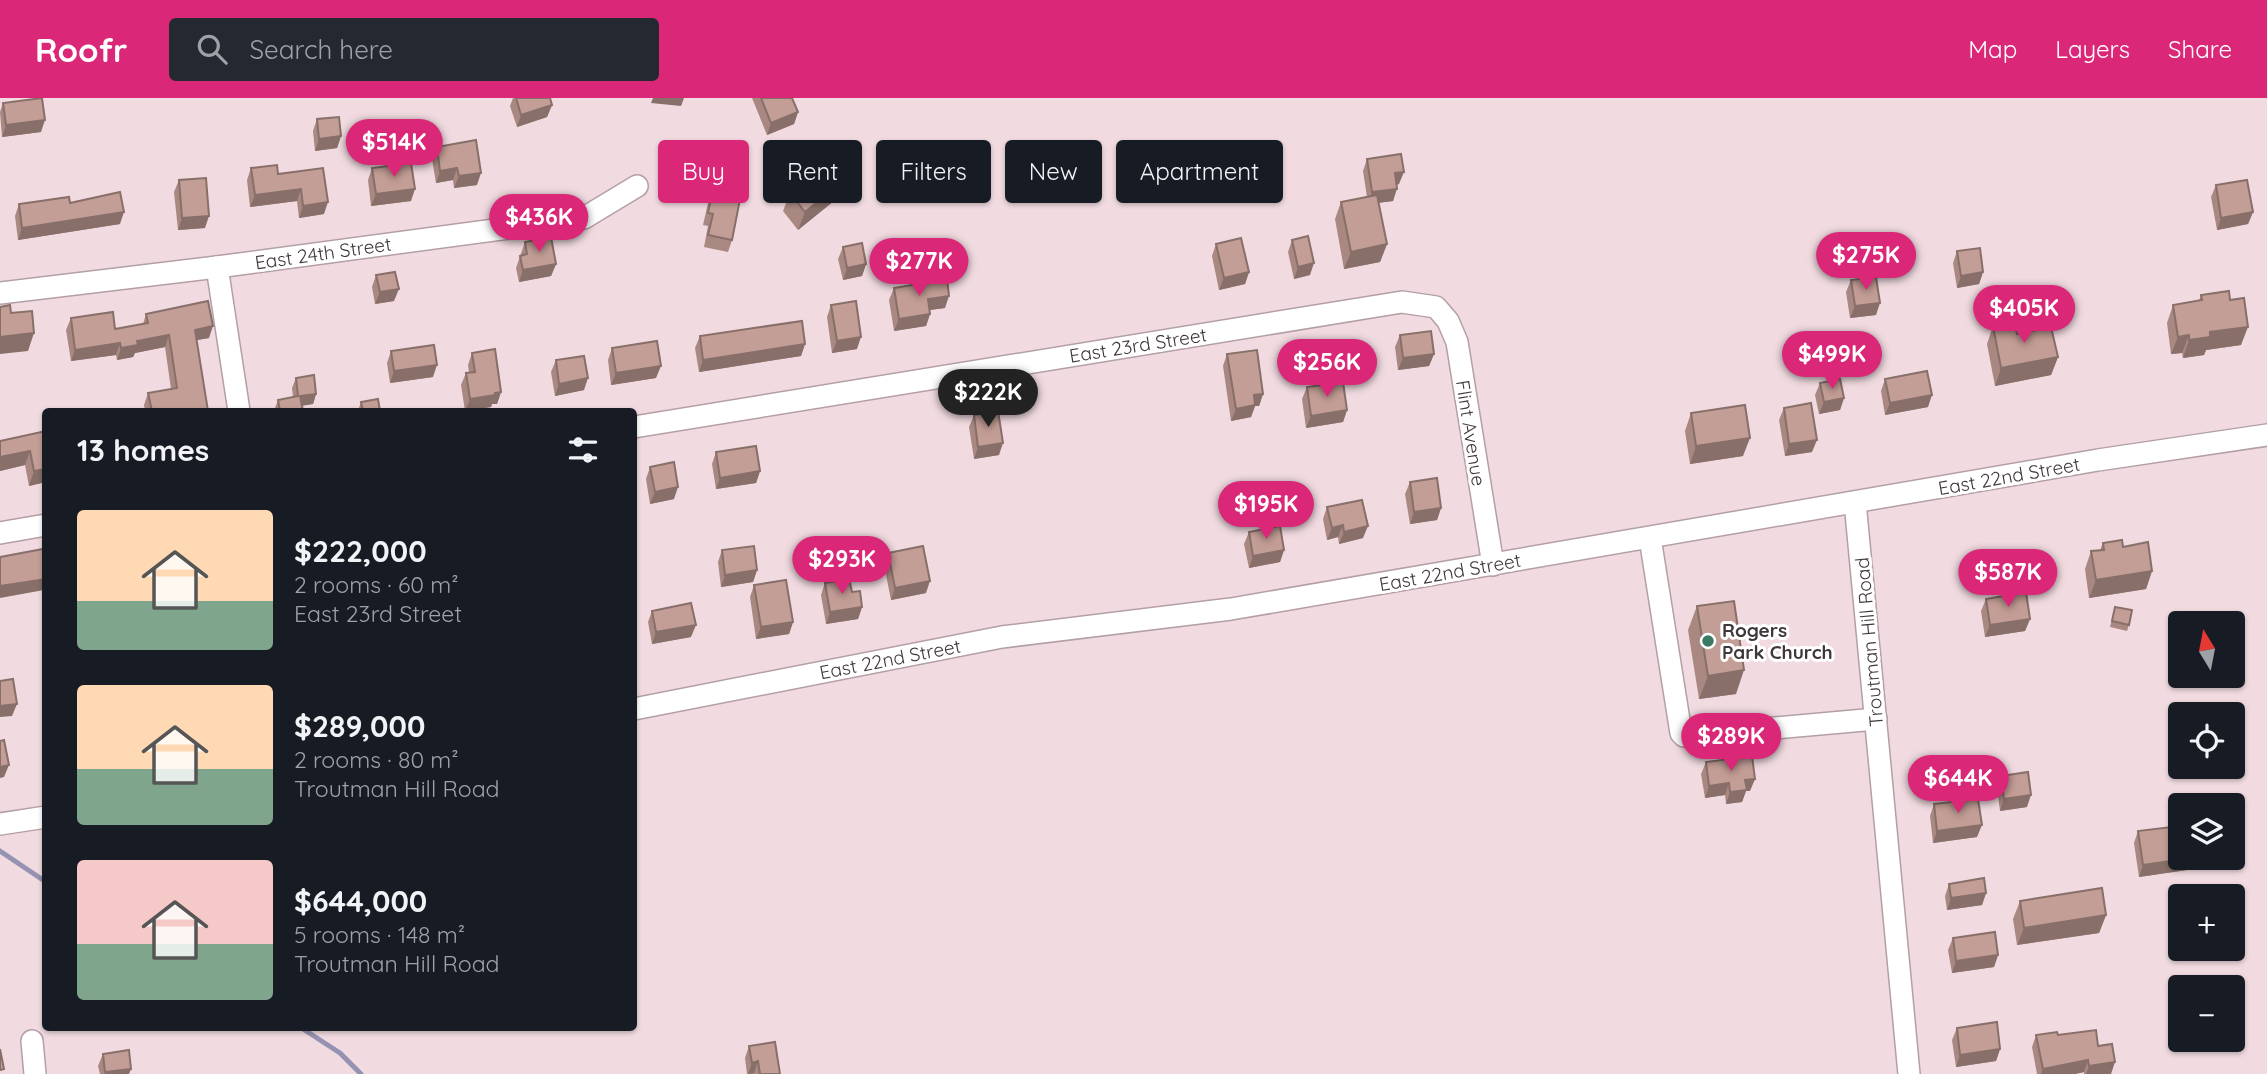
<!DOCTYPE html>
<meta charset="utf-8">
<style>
body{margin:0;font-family:Quicksand,sans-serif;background:#242831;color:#f1f3f6;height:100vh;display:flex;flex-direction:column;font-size:26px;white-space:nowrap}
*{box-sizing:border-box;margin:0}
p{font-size:23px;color:#9ea1a6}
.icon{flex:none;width:38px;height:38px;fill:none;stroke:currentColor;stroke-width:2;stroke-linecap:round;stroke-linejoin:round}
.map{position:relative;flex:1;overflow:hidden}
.side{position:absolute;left:42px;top:310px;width:595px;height:623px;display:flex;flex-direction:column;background:#171b24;border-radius:7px;box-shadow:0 2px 5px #0004}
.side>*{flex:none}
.banner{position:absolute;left:658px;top:42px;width:665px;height:63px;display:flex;gap:14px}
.needle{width:46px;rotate:350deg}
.controls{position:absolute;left:2168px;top:513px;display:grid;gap:14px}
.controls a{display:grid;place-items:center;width:77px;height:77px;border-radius:7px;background:#171b24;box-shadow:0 2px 5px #0004;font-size:35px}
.price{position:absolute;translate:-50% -60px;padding:0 16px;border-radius:24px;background:#db2777;color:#fff;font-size:23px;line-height:46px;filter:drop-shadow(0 2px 4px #0008)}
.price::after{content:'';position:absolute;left:50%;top:42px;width:21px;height:16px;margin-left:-10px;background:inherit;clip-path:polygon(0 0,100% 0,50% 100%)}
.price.on{background:#222;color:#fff}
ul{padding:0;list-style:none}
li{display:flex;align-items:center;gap:21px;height:175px;padding:0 35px}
li span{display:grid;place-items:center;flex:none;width:196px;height:140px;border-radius:7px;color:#555}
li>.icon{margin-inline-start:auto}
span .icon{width:84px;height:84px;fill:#fffc;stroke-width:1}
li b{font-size:30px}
h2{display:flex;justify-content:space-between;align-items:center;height:84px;padding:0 35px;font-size:30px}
.chip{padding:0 24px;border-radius:7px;background:#171b24;box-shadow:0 2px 5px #0004;font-size:24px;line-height:63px}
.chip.on{background:#db2777;color:#fff}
header{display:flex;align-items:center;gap:42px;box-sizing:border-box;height:98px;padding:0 35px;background:#db2777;color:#fff}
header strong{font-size:33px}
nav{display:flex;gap:38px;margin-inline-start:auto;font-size:24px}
.search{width:490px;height:63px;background:#242831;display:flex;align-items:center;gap:18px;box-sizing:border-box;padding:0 24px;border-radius:7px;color:#9ea1a6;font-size:26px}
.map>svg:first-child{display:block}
</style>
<header>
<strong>Roofr</strong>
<div class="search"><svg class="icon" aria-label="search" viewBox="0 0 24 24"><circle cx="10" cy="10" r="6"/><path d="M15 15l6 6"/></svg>Search here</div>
<nav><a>Map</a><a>Layers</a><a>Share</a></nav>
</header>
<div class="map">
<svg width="2267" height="976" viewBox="0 0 2267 976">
<rect width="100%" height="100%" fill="#f1dbe1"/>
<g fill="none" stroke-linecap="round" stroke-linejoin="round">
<g stroke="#9693b2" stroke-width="5">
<polyline points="0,753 46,784"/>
<polyline points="300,929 340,955 361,976"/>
</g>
<defs>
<g id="minor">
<polyline points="217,169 239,313"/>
<polyline points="0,195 217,169 584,120 637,88"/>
<polyline points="634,329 1402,204 1436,209 1448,223 1457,244 1493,467"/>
<polyline points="1855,404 1909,976"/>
<polyline points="0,435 46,427"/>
<polyline points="1650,440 1681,635 1684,638 1876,621"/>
<polyline points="634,611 1002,539 1231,511 2098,362 2267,337"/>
<polyline points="0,726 46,719"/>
<polyline points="32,943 35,976"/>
</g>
</defs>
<use href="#minor" stroke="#b39fa5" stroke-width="24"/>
<use href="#minor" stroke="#fff" stroke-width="21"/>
</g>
<g fill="#a88881">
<polygon points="513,0 550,0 552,7 547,19 517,29 510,8"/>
<polygon points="752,0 792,0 798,14 794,26 767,37"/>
<polygon points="3,5 41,34 2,39 0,14"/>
<polygon points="317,21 341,38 337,50 315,53 313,33"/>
<polygon points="437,49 477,87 454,90 453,82 436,85 432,61"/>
<polygon points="1367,61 1399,86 1397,87 1393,103 1378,105 1387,146 1380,164 1344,171 1335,121 1341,104 1367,99 1363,73"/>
<polygon points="251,70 278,76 323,70 324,116 299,120 297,103 250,109 247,82"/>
<polygon points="372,70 411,103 371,108 368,82"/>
<polygon points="856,72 850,90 798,132 783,113 790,95 802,86 806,74"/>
<polygon points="715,80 732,142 728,154 704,149 708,128 703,127 711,92"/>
<polygon points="179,82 205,130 178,132 174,94"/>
<polygon points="2216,87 2253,114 2248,126 2217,132 2211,99"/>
<polygon points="70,105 120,126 18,142 15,118 19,106"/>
<polygon points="1292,142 1310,177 1294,181 1288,154"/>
<polygon points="525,144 556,166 551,178 519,184 516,170"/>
<polygon points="1216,146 1249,174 1245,186 1219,192 1212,158"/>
<polygon points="843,149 866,166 862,178 843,182 838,161"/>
<polygon points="1957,153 1983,174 1979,186 1957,190 1953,165"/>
<polygon points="376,177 394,203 375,206 372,189"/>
<polygon points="1851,182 1876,217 1850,220 1846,194"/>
<polygon points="894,190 945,210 929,212 930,216 926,228 894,233 889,202"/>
<polygon points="2201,197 2230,202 2241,247 2206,252 2204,257 2183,260 2182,255 2171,256 2167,225 2173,207 2199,203"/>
<polygon points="831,207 857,251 832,255 827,219"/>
<polygon points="146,216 209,240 197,242 208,313 145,313 144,307 148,295 171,291 165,249 135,255 133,259 117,262 116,257 71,263 66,232 71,220 115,231 143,226"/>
<polygon points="1993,228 2017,236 2058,259 2051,277 1995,288 1987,246"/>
<polygon points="1400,237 1434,256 1429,268 1398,272 1395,249"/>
<polygon points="700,238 805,246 801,258 699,274 695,250"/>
<polygon points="612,250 656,280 611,287 608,262"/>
<polygon points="391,253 433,279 390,285 387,265"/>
<polygon points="472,255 501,294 497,306 492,306 491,309 465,313 461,287 466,275 469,274 468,267"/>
<polygon points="1227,256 1263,296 1259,308 1255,308 1251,319 1231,323 1223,268"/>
<polygon points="556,262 584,292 555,298 551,274"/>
<polygon points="296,280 316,296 313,306 302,308 303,313 274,313 278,302 293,299 292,290"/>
<polygon points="1885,281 1928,309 1885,317 1881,293"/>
<polygon points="1820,285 1844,300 1840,312 1819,316 1815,297"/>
<polygon points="1307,289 1347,312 1343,324 1306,330 1302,301"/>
<polygon points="361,304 380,313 358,313"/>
<polygon points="1784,310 1812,354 1785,358 1779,322"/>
<polygon points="1691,315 1743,358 1690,366 1685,333"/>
<polygon points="974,317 999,357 974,361 969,329"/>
<polygon points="46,333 46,384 29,388 25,367 0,373 0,343"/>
<polygon points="716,354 760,373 756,385 716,391 712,366"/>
<polygon points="650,369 674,401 650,406 646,381"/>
<polygon points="1410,384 1441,410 1437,422 1410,426 1405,396"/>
<polygon points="1327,409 1363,440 1339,446 1338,439 1327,442 1323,421"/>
<polygon points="1249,434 1284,452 1280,464 1249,470 1244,446"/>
<polygon points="2103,445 2123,449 2152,473 2146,491 2089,500 2085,471 2091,453 2100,452"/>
<polygon points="722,452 757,472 753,484 721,489 718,464"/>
<polygon points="888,455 926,495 891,502 884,467"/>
<polygon points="825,485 852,494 862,509 858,521 826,526 821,497"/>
<polygon points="754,487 793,524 789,536 756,541 750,499"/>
<polygon points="1986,501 2030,521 2025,533 1985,539 1981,513"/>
<polygon points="1697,508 1736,596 1699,601 1688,532"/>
<polygon points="2115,509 2129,527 2127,533 2110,529"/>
<polygon points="652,513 691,539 652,546 648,524"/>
<polygon points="46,637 46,658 43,644"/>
<polygon points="1706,664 1750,693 1746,693 1742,704 1726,706 1725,697 1705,700 1701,676"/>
<polygon points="2001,678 2027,709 2000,713 1997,690"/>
<polygon points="1934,706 1977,739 1933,745 1930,718"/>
<polygon points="2138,733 2173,745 2187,772 2139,779 2134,745"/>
<polygon points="1949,786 1986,795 1982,807 1947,812 1945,798"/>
<polygon points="2020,803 2106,817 2099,835 2017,847 2013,821"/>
<polygon points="1953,840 1998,857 1994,869 1952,875 1948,852"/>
<polygon points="1957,930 2000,951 1996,963 1956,969 1952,942"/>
<polygon points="2036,937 2058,937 2098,948 2111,976 2084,976 2084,974 2075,976 2037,976 2032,949"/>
<polygon points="749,948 780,976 747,976 745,960"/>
<polygon points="103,956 129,976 100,976 98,968"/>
</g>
<g fill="#886f69">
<polygon points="653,0 684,0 681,8 651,5"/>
<polygon points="552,7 547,19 517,29 521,17"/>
<polygon points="798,14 794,26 767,37 771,25"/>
<polygon points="45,22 41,34 2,39 6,27"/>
<polygon points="341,38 337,50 315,53 319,41"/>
<polygon points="457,70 453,82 436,85 440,73"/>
<polygon points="856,72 850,90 798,132 805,114"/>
<polygon points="1404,74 1399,86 1391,87 1395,75"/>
<polygon points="481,75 477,87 454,90 459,78"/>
<polygon points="301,91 297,103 250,109 255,97"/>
<polygon points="415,91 411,103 371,108 376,96"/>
<polygon points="1397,91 1393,103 1368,106 1372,94"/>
<polygon points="328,104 324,116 299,120 303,108"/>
<polygon points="124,114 120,126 18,142 22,130"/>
<polygon points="2253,114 2248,126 2217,132 2221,120"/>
<polygon points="209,118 205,130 178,132 182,120"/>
<polygon points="1387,146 1380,164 1344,171 1351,154"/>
<polygon points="1314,165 1310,177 1294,181 1298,169"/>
<polygon points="556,166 551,178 519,184 523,172"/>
<polygon points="866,166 862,178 843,182 847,170"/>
<polygon points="1249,174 1245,186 1219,192 1224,180"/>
<polygon points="1983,174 1979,186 1957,190 1961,178"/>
<polygon points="399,191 394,203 375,206 380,194"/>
<polygon points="949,198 945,210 923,213 928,201"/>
<polygon points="1880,205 1876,217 1850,220 1855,208"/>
<polygon points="930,216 926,228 894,233 899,221"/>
<polygon points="213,228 209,240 191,243 195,232"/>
<polygon points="2248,229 2241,247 2206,252 2204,257 2183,260 2189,242 2210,234"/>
<polygon points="34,235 28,253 0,256 0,239"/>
<polygon points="169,237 165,249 135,255 133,259 117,262 121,250 137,243"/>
<polygon points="2189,237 2182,255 2171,256 2178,239"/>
<polygon points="861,239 857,251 832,255 837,243"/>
<polygon points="120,245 116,257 71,263 75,252"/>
<polygon points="805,246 801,258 699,274 703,262"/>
<polygon points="1434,256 1429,268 1398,272 1403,260"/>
<polygon points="2058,259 2051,277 1995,288 2001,270"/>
<polygon points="437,267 433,279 390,285 394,273"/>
<polygon points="661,268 656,280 611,287 616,275"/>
<polygon points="588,280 584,292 555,298 559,286"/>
<polygon points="501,294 497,306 492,306 491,309 465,313 470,301"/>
<polygon points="316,296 313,306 297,308 300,298"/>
<polygon points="1263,296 1259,308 1255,308 1251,319 1231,323 1236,311 1254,297"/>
<polygon points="1932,297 1928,309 1885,317 1890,305"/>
<polygon points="1844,300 1840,312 1819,316 1824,304"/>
<polygon points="1347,312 1343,324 1306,330 1311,318"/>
<polygon points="1750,340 1743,358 1690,366 1696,348"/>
<polygon points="1817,342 1812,354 1785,358 1789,346"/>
<polygon points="1003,345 999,357 974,361 978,349"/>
<polygon points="30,353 25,367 0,373 0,359"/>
<polygon points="46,371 46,384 29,388 34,373"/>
<polygon points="760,373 756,385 716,391 720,380"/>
<polygon points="678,389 674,401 650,406 655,394"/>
<polygon points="1441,410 1437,422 1410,426 1414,414"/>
<polygon points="1343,427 1338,439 1327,442 1332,430"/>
<polygon points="1368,428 1363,440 1339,446 1344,434"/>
<polygon points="1284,452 1280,464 1249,470 1253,458"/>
<polygon points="757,472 753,484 721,489 725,477"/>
<polygon points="2152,473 2146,491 2089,500 2096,482"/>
<polygon points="46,481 46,487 44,492 0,500 0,488"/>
<polygon points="930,483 926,495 891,502 895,490"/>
<polygon points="862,509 858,521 826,526 830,514"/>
<polygon points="2030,521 2025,533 1985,539 1990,527"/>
<polygon points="793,524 789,536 756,541 761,529"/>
<polygon points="696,527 691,539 652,546 656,534"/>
<polygon points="1744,572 1736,596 1699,601 1708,578"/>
<polygon points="17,606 12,618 0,619 0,608"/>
<polygon points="9,667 4,679 0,680 0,669"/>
<polygon points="1755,681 1750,693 1746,693 1742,704 1726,706 1730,694 1745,682"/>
<polygon points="1729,685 1725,697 1705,700 1709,688"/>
<polygon points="2031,697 2027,709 2000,713 2004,701"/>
<polygon points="1982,727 1977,739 1933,745 1937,733"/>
<polygon points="2191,760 2187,772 2139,779 2143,767"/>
<polygon points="1986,795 1982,807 1947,812 1951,800"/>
<polygon points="2106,817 2099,835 2017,847 2024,830"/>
<polygon points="1998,857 1994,869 1952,875 1956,863"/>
<polygon points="2000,951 1996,963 1956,969 1960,957"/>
<polygon points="2088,962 2084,974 2075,976 2041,976 2043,971"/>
<polygon points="758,963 754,975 748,976 752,965"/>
<polygon points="2115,964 2111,976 2086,976 2089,968"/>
<polygon points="131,971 129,976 105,976 105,974"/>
</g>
<g fill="#c39e96" stroke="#886f69" stroke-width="2">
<polygon points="42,0 45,22 6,27 3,5"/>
<polygon points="516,0 550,0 552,7 521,17"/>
<polygon points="761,0 792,0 798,14 771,25"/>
<polygon points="339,19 341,38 319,41 317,21"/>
<polygon points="476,42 481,75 459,78 457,70 440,73 437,49"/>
<polygon points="841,53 856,72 805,114 790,95 810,79 806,74 819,63 823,68"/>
<polygon points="1401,56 1404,74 1395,75 1397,91 1372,94 1367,61"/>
<polygon points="411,65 415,91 376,96 372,70"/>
<polygon points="277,67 278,76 323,70 328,104 303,108 301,91 255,97 251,70"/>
<polygon points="206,80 209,118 182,120 179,82"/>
<polygon points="715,80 743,86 732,142 708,137 713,116 708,115"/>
<polygon points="2247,82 2253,114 2221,120 2216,87"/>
<polygon points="120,94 124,114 22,130 19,106 69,99 70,105"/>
<polygon points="1377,97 1387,146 1351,154 1341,104"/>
<polygon points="1308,138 1314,165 1298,169 1292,142"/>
<polygon points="551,139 556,166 523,172 520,158 527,156 525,144"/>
<polygon points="1241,140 1249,174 1224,180 1216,146"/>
<polygon points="862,145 866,166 847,170 843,149"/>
<polygon points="1980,150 1983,174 1961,178 1957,153"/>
<polygon points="395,174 399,191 380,194 376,177"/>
<polygon points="1876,179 1880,205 1855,208 1851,182"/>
<polygon points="947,181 949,198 928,201 930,216 899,221 894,190"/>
<polygon points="2229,193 2230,202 2244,200 2248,229 2210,234 2210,239 2189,242 2189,237 2178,239 2173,207 2202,202 2201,197"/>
<polygon points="208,203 213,228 195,232 208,313 152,313 148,295 177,290 169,237 137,243 138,247 121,250 120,245 75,252 71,220 113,214 115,231 148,225 146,216"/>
<polygon points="856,203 861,239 837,243 831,207"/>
<polygon points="10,207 11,215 32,213 34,235 0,239 0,209"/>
<polygon points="802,223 805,246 703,262 700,238"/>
<polygon points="2015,224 2017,236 2051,229 2058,259 2001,270 1993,228"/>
<polygon points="1431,233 1434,256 1403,260 1400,237"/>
<polygon points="657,243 661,268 616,275 612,250"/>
<polygon points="434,247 437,267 394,273 391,253"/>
<polygon points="495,251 501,294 495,295 495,297 470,301 466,275 475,274 472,255"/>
<polygon points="1257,252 1263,296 1254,297 1255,307 1236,311 1227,256"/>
<polygon points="584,258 588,280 559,286 556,262"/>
<polygon points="1927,273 1932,297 1890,305 1885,281"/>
<polygon points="314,277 316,296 300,298 303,313 280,313 278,302 298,298 296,280"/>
<polygon points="1840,281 1844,300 1824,304 1820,285"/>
<polygon points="1343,284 1347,312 1311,318 1307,289"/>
<polygon points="378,301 380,313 363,313 361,304"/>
<polygon points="1811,305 1817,342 1789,346 1784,310"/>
<polygon points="1745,307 1750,340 1696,348 1691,315"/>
<polygon points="998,313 1003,345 978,349 974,317"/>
<polygon points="46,333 46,371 34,373 30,353 0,359 0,343"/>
<polygon points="756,348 760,373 720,380 716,354"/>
<polygon points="674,364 678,389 655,394 650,369"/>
<polygon points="1437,380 1441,410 1414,414 1410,384"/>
<polygon points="1362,402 1368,428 1344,434 1343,427 1332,430 1327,409"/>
<polygon points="1280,428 1284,452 1253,458 1249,434"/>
<polygon points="2122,442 2123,449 2148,444 2152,473 2096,482 2091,453 2104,452 2103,445"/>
<polygon points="754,448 757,472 725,477 722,452"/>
<polygon points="923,448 930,483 895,490 888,455"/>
<polygon points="43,451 46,464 46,481 0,488 0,459"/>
<polygon points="849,481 852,494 860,493 862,509 830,514 825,485"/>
<polygon points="786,482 793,524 761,529 754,487"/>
<polygon points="2026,494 2030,521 1990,527 1986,501"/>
<polygon points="1734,503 1744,572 1708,578 1697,508"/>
<polygon points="691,505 696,527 656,534 652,513"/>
<polygon points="2115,509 2132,512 2129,527 2112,523"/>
<polygon points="13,581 17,606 0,608 0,583"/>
<polygon points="4,642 9,667 0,669 0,643"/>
<polygon points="1752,658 1755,681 1745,682 1747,692 1730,694 1729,685 1709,688 1706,664"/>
<polygon points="2028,674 2031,697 2004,701 2001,678"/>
<polygon points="1978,701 1982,727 1937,733 1934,706"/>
<polygon points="2171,729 2173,745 2180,744 2180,760 2191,760 2143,767 2138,733"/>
<polygon points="1984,780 1986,795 1951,800 1949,786"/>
<polygon points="2102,790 2106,817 2024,830 2020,803"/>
<polygon points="1995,834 1998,857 1956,863 1953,840"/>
<polygon points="1997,924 2000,951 1960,957 1957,930"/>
<polygon points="2096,932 2098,948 2112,946 2115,964 2089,968 2088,962 2043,971 2036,937 2057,934 2058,937"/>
<polygon points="775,944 780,976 760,976 758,963 752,965 749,948"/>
<polygon points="0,951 4,971 0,972"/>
<polygon points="129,952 131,971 105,974 103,956"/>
</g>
<circle fill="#3d7a65" stroke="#fff" stroke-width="2.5" cx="1708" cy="543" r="7"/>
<g text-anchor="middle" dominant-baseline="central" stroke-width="6" stroke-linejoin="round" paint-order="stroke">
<g font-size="19" fill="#3f3739" stroke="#fff">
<text transform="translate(323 155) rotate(-8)">East 24th Street</text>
<text transform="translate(1138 247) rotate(-9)">East 23rd Street</text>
<text transform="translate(1471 335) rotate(81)">Flint Avenue</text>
<text transform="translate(2009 378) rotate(-10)">East 22nd Street</text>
<text transform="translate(1450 474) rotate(-10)">East 22nd Street</text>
<text transform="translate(1869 544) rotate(-95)">Troutman Hill Road</text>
<text transform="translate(890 561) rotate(-11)">East 22nd Street</text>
</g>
<g font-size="19" font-weight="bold" fill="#3f3739" stroke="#fff" text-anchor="start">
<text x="1722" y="532">Rogers<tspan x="1722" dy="22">Park Church</tspan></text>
</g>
</g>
</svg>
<div class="controls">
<a><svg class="needle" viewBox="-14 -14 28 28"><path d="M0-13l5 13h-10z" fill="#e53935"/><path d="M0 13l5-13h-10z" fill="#9ea1a6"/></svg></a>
<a><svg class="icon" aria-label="locate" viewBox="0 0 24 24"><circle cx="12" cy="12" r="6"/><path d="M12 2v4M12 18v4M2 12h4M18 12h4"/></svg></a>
<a><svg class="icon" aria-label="layers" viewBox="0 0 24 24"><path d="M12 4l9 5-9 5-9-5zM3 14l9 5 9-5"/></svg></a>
<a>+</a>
<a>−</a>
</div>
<b class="price" style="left:394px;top:81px">$514K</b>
<b class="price" style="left:539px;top:156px">$436K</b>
<b class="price" style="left:1866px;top:194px">$275K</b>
<b class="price" style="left:919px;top:200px">$277K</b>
<b class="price" style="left:2024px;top:247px">$405K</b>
<b class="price" style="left:1832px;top:293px">$499K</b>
<b class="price" style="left:1327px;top:301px">$256K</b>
<b class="price on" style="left:988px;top:331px">$222K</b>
<b class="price" style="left:1266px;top:443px">$195K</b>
<b class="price" style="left:842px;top:498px">$293K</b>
<b class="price" style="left:2008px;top:511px">$587K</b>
<b class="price" style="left:1731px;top:675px">$289K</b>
<b class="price" style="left:1958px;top:717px">$644K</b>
<div class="banner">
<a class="chip on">Buy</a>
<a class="chip">Rent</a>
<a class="chip">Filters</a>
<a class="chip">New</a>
<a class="chip">Apartment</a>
</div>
<section class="side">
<h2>13 homes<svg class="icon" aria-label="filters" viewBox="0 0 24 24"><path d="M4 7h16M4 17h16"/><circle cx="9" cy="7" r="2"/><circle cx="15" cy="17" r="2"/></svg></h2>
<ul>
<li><span style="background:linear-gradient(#ffd9b3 65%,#7fa58c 0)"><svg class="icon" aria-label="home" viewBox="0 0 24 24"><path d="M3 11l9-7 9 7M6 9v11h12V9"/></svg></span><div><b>$222,000</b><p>2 rooms · 60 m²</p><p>East 23rd Street</p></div></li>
<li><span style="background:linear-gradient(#ffd9b3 60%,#7fa58c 0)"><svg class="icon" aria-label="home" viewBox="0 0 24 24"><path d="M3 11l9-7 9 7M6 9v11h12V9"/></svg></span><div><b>$289,000</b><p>2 rooms · 80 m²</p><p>Troutman Hill Road</p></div></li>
<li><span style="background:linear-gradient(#f6c9c9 60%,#7fa58c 0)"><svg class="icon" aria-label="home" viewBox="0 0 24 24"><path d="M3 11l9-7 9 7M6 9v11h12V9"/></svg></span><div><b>$644,000</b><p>5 rooms · 148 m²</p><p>Troutman Hill Road</p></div></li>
</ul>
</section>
</div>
